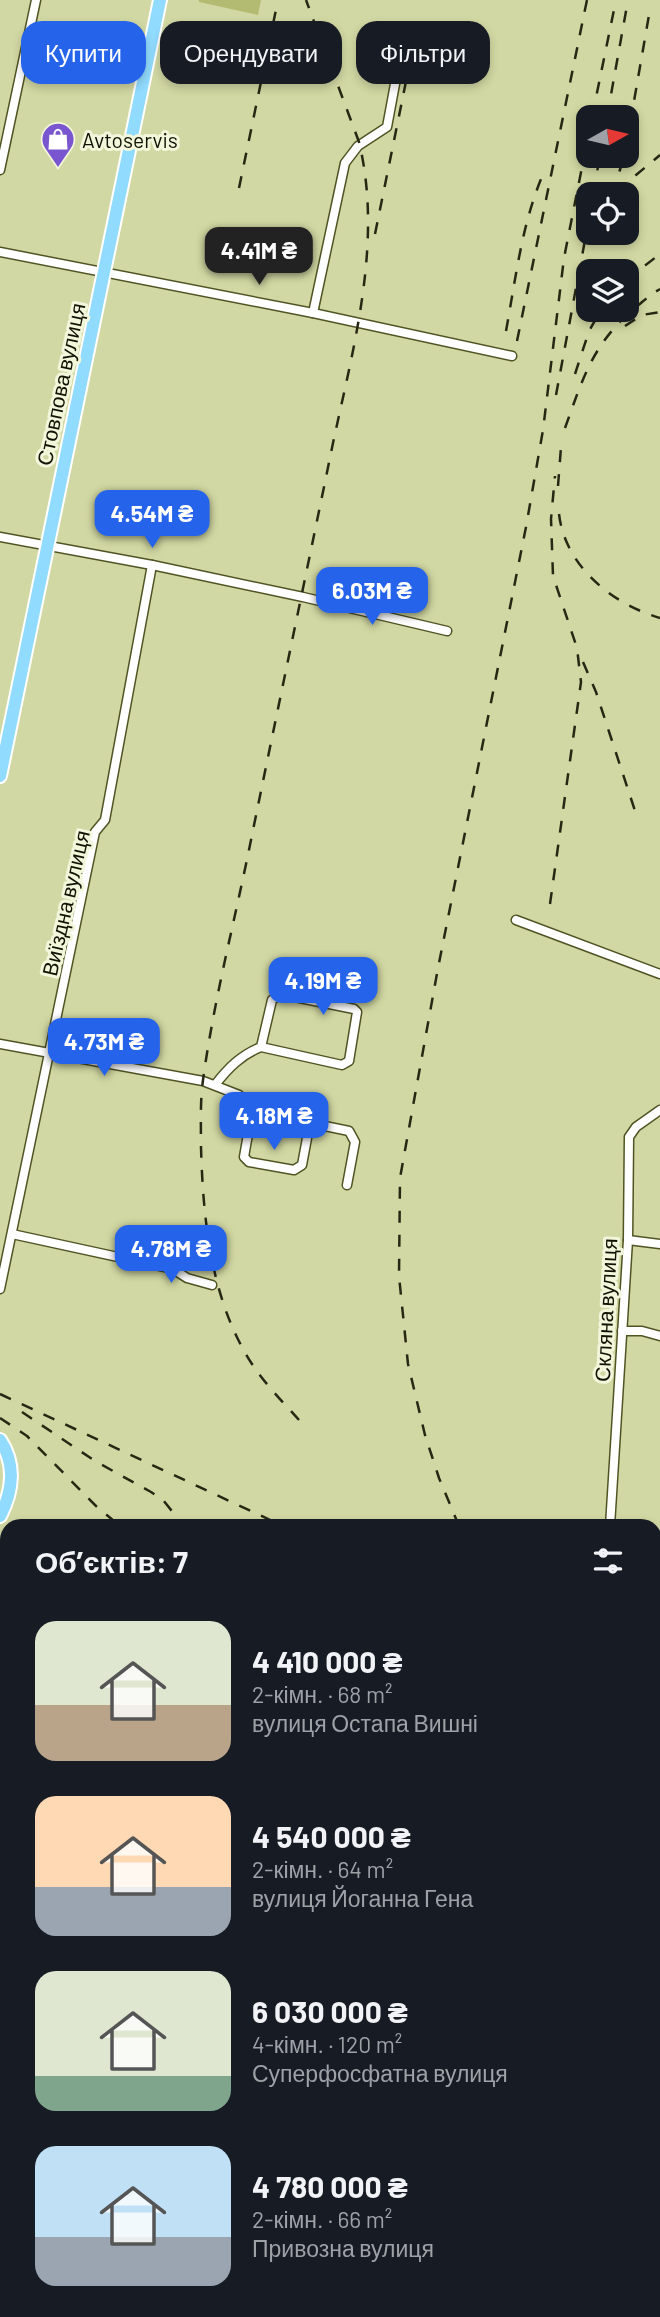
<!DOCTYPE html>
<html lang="uk">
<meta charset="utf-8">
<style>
body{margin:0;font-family:Barlow,sans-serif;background:#20242c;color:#f1f3f6;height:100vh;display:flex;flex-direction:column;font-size:26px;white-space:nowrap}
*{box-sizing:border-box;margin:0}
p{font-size:23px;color:#9ea1a6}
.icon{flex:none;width:38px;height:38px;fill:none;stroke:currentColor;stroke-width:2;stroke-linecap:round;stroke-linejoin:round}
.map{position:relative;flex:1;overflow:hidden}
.side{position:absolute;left:0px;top:1519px;width:662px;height:798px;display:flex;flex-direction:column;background:#171b24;border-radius:21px 21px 0 0;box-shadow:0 4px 10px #0003}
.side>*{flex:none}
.banner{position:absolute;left:21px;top:21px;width:620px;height:63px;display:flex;gap:14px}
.needle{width:46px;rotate:82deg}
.fabs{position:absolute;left:576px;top:105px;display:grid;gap:14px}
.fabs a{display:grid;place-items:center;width:63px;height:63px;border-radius:14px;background:#171b24;box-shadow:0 4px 10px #0003;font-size:35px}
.price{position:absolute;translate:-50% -60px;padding:0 16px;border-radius:14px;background:#2563eb;color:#fff;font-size:23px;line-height:46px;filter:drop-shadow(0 2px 4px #0008)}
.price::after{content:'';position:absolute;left:50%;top:42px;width:21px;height:16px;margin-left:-10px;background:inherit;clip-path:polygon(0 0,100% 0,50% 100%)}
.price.current{background:#222;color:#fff}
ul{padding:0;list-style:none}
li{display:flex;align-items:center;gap:21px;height:175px;padding:0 35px}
li span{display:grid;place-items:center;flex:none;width:196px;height:140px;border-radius:21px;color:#555}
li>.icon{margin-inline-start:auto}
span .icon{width:84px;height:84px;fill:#fffc;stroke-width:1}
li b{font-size:30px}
h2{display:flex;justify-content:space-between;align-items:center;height:84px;padding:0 35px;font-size:30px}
.chip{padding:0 24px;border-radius:21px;background:#171b24;box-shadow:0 4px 10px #0003;font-size:24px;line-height:63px}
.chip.current{background:#2563eb;color:#fff}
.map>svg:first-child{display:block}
</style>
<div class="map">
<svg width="660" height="2317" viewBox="0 0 660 2317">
<rect width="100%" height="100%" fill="#d2d8a3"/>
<polygon fill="#b3ba72" points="199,0 261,0 258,15 199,2"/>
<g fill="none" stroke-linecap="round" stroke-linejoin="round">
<defs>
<g id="street">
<polyline points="0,170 36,0"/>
<polyline points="0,252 313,313 512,356"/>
<polyline points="313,313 345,163 358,146 387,127 400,57 410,46"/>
<polyline points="0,537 152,565 303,597 447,631"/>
<polyline points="516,920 660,974"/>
<polyline points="0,1044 203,1081 239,1095 252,1111 349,1131 355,1142 347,1185"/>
<path d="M215 1085C228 1068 241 1055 261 1047L272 1000 280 994 354 1009 357 1012 349 1061 342 1065 261 1047"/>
<polyline points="252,1111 244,1157 249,1162 294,1170 302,1165 310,1122"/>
<polyline points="12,1234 173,1269 187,1278 212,1285"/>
<polyline points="628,1240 660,1244"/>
<polyline points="0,1289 95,832 105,820 152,565"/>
<polyline points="622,1331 642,1331 660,1336"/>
<polyline points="610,1526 628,1240 629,1137 636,1127 660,1110"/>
<polyline points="654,1654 660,1654"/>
<polyline points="660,1707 657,1726 660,1733"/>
<polyline points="260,2310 261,2317"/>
</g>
<g id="secondary">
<polyline points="0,2172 7,2173"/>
<polyline points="654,2296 660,2301"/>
</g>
<g id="primary">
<polyline points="0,776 160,0"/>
<path d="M0 1440C16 1464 13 1491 0 1516"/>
</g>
</defs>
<use href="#street" stroke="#505423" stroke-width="11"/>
<use href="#secondary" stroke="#505423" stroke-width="16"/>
<use href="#primary" stroke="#fff" stroke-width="16"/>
<use href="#street" stroke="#fff" stroke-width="8"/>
<use href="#secondary" stroke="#c8edff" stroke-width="12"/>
<use href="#primary" stroke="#91dbfe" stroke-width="12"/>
<g stroke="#272814" stroke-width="2.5" stroke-dasharray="12 12" stroke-linecap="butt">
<polyline points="592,117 616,0"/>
<polyline points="607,117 628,0"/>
<polyline points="626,147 649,15"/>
<polyline points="239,188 278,0"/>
<polyline points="593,194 600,156"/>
<polyline points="611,194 625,156"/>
<polyline points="620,194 636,175 660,155"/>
<polyline points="375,234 414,42"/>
<polyline points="626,280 660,254"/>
<polyline points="625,326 642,315 660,312"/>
<path d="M506 331C516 277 522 222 544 172"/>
<polyline points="517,341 587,0"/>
<polyline points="575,374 589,331 601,310"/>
<polyline points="556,395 588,224"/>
<path d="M565 428C582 381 591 348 629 313 639 305 648 296 660 289"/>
<polyline points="558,486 561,447"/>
<path d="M559 514C565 566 612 604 660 618"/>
<polyline points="583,662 596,692 638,820"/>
<polyline points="550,904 581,682 577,648 553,576 551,519 555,476"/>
<polyline points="0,1394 283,1526"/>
<polyline points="22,1412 95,1461 151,1492 163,1500 184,1526"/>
<polyline points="0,1418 27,1436 96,1506 120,1526"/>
<path d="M299 1420C283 1402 265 1384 252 1364 211 1301 203 1220 201 1147 201 1125 200 1102 203 1080 214 999 235 920 251 840 278 707 306 575 333 443 354 345 383 241 359 142L306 0"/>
<polyline points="459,1526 439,1478 425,1435 408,1364 399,1276 400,1178 438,968 526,527 543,430 564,258 588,137"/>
<polyline points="654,1755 660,1760"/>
<polyline points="297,2310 298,2317"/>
</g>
</g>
<defs>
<symbol id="shop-pin" viewBox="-11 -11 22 30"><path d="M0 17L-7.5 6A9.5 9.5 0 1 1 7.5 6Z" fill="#7955cf" stroke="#f2f6db"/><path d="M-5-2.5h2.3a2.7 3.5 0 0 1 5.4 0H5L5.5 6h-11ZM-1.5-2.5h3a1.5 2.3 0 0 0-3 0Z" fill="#fff"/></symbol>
</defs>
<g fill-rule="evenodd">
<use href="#shop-pin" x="39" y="120" width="38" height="52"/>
</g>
<g text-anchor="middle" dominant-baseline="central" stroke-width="6" stroke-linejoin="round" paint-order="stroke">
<g font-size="21" fill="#111202" stroke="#f2f6db" text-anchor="start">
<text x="82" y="139">Avtoservis</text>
</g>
<g font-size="21" fill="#111202" stroke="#f2f6db">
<text transform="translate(60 384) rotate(-78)">Стовпова вулиця</text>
<text transform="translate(65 903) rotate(-77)">Виїздна вулиця</text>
<text transform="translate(605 1310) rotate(-87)">Скляна вулиця</text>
</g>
</g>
</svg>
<div class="fabs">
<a><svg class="needle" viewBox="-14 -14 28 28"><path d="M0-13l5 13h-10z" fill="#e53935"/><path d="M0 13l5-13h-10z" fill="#9ea1a6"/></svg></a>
<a><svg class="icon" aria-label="locate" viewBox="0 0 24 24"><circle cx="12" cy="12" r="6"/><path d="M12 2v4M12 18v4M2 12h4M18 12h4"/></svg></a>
<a><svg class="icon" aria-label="layers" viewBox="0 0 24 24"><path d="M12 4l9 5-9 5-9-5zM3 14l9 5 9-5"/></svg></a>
</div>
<b class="price current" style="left:259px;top:287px">4.41M ₴</b>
<b class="price" style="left:152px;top:550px">4.54M ₴</b>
<b class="price" style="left:372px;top:627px">6.03M ₴</b>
<b class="price" style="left:323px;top:1017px">4.19M ₴</b>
<b class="price" style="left:104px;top:1078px">4.73M ₴</b>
<b class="price" style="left:274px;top:1152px">4.18M ₴</b>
<b class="price" style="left:171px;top:1285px">4.78M ₴</b>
<div class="banner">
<a class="chip current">Купити</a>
<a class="chip">Орендувати</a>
<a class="chip">Фільтри</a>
</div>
<section class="side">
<h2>Об’єктів: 7<svg class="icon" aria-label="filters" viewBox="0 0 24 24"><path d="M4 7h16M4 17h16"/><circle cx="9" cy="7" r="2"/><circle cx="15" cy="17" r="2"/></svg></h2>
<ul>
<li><span style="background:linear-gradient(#dfe7d0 60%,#b9a48a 0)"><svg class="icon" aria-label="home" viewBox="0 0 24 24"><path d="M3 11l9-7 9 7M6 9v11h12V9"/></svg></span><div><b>4 410 000 ₴</b><p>2-кімн. · 68 m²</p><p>вулиця Остапа Вишні</p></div></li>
<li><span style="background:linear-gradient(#ffd9b3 65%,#9aa5b1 0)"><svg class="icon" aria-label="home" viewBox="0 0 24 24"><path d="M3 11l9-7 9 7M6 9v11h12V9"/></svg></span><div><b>4 540 000 ₴</b><p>2-кімн. · 64 m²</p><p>вулиця Йоганна Гена</p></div></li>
<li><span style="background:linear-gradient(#dfe7d0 75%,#7fa58c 0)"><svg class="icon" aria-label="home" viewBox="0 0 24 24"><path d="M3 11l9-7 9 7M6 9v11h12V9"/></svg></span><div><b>6 030 000 ₴</b><p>4-кімн. · 120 m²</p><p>Суперфосфатна вулиця</p></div></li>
<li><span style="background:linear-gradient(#bfe0f5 65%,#9aa5b1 0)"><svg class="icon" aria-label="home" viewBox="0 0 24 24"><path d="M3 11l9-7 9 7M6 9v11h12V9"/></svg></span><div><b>4 780 000 ₴</b><p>2-кімн. · 66 m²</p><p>Привозна вулиця</p></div></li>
</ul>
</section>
</div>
